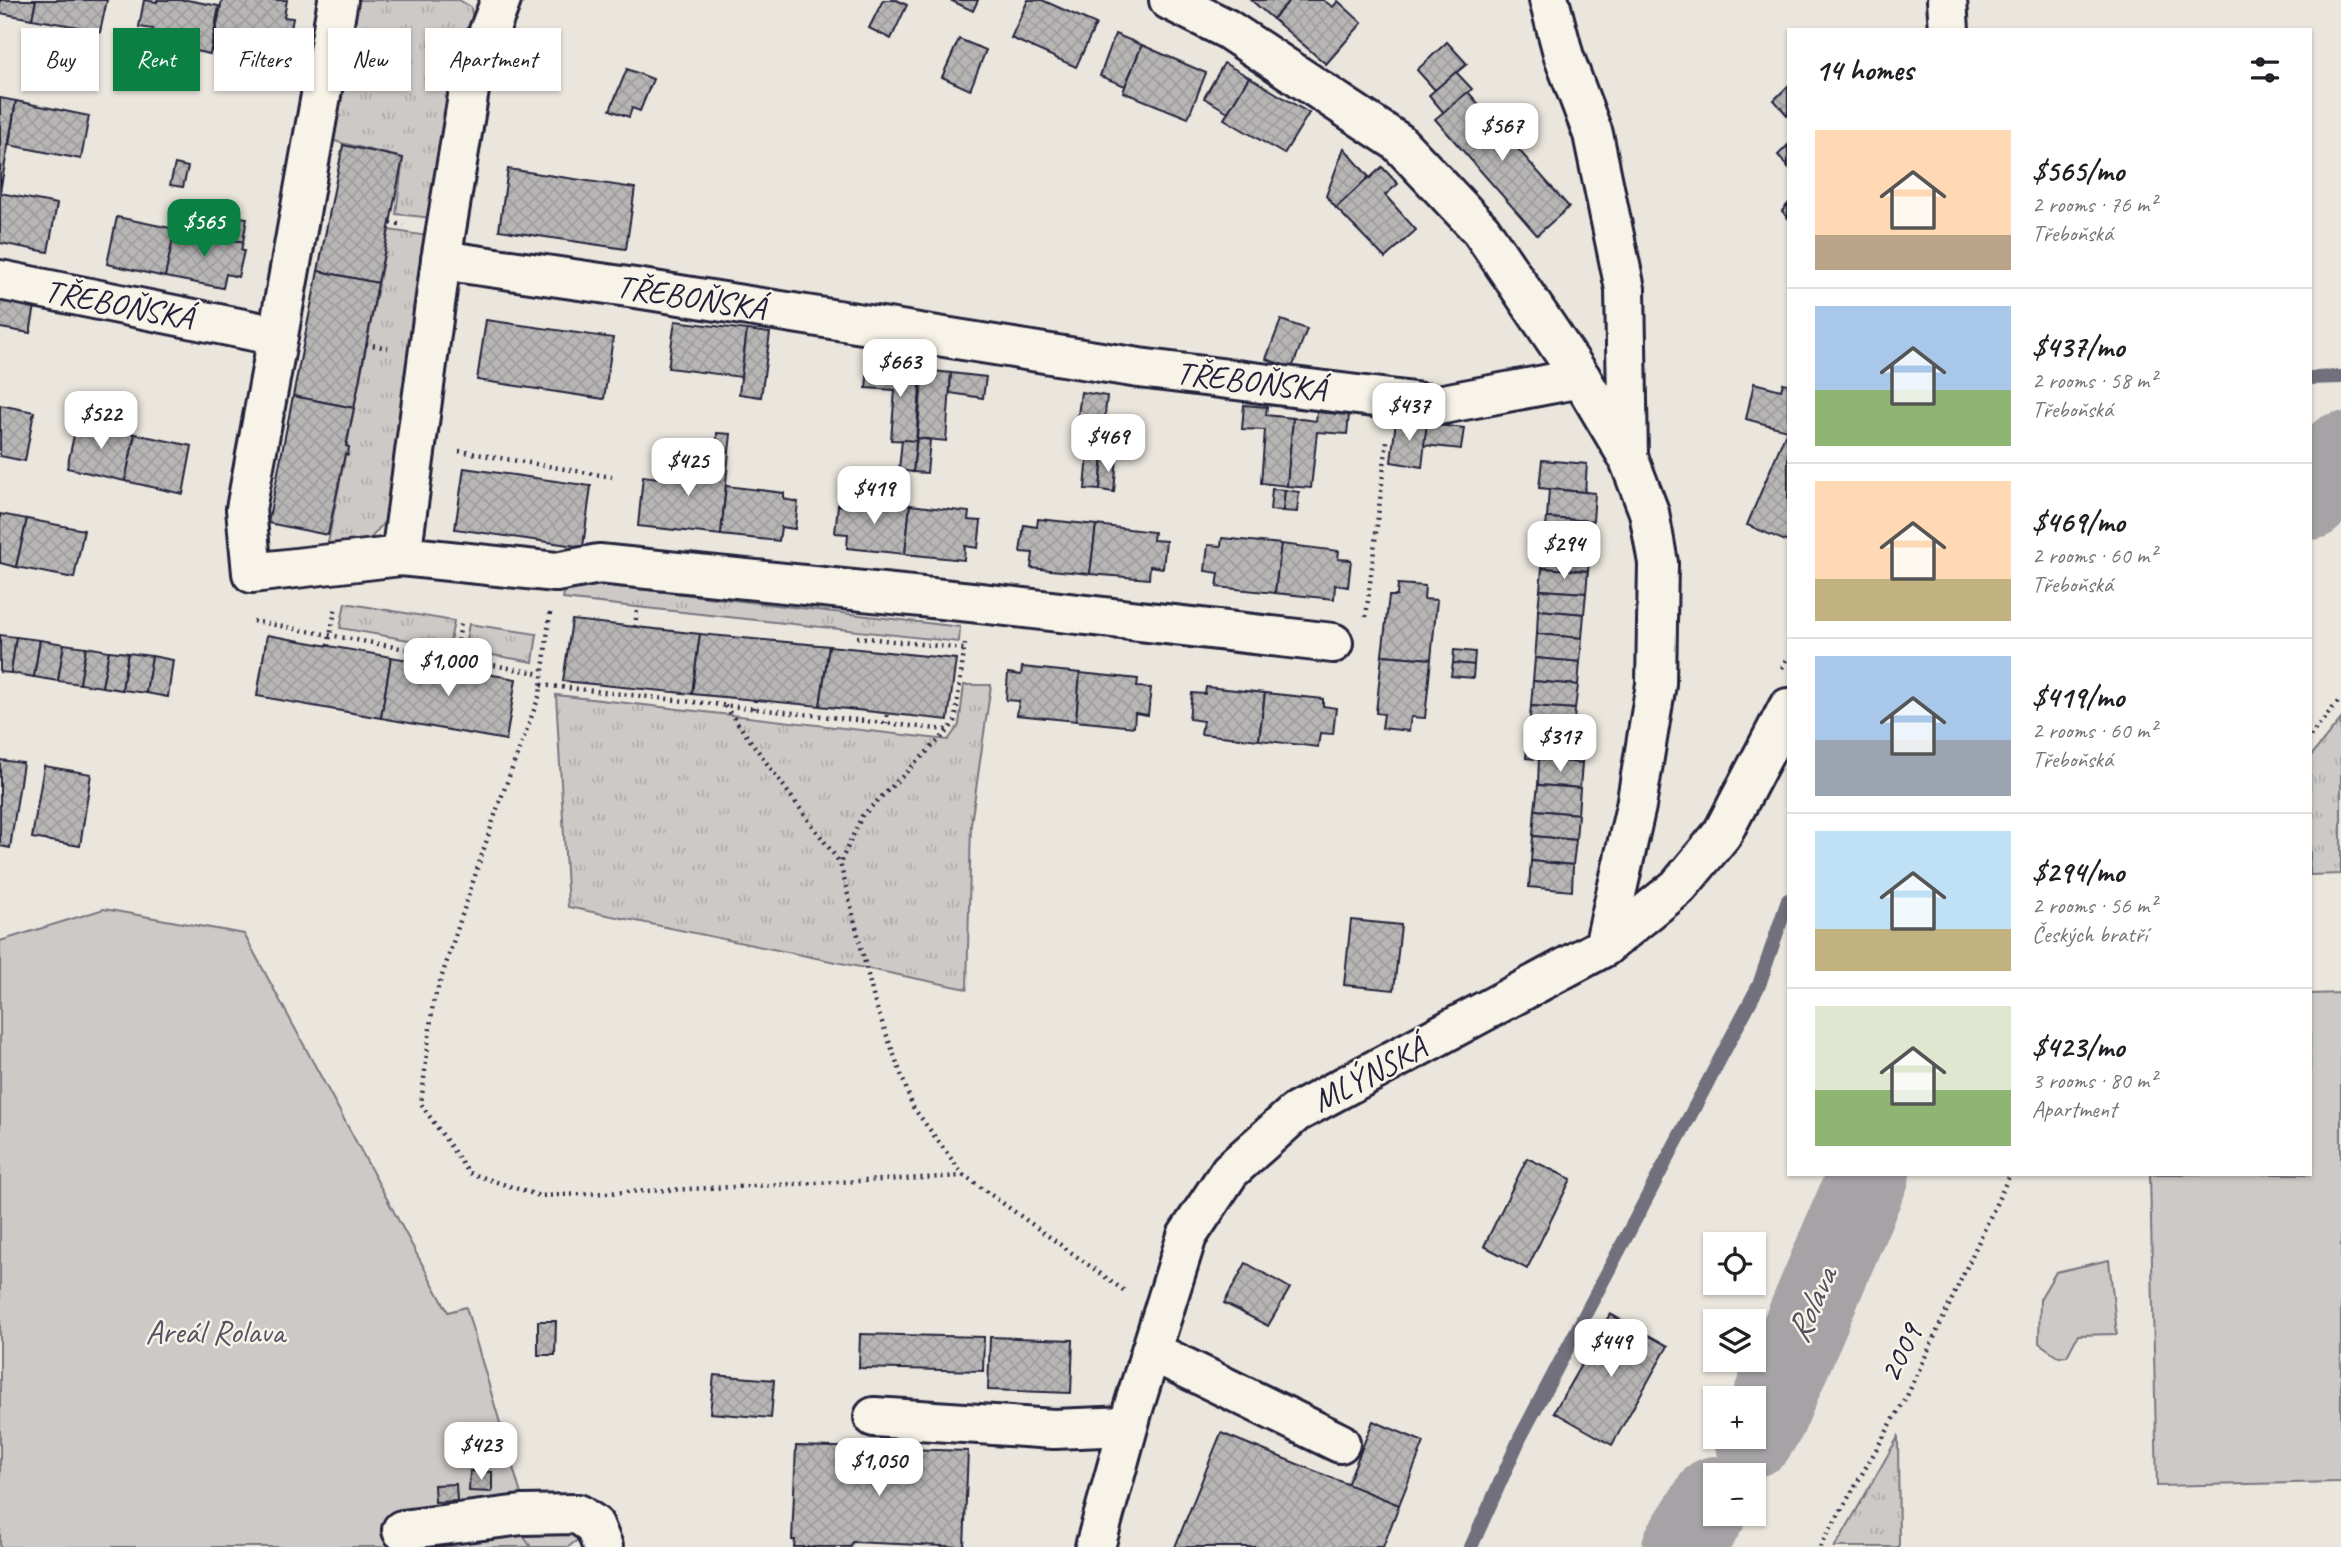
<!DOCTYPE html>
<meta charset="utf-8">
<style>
body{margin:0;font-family:Caveat,sans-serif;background:#f2f2f2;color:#202124;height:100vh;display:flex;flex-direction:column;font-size:26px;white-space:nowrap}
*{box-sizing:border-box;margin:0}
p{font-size:23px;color:#757577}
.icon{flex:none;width:38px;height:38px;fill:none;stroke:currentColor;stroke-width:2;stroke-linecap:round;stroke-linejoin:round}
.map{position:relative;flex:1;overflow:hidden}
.drawer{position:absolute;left:1787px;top:28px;width:525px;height:1148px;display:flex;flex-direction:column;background:#fff;border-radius:0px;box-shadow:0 2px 5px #0004}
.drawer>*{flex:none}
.guide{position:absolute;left:21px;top:28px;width:665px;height:63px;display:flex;gap:14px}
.fabs{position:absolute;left:1703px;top:1232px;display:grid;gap:14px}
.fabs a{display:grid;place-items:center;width:63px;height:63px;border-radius:0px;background:#fff;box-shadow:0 2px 5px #0004;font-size:35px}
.price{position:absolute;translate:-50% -60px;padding:0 16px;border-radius:14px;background:#fff;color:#222;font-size:23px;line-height:46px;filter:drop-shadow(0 2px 4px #0008)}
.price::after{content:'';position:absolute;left:50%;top:42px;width:21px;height:16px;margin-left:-10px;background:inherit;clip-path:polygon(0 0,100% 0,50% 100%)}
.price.current{background:#0b8043;color:#fff}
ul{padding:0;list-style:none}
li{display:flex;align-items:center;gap:21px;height:175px;padding:0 28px}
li+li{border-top:2px solid #e0e0e0}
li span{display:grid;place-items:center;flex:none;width:196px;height:140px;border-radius:0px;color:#555}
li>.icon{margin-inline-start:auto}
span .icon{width:84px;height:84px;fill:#fffc;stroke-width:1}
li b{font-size:30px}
h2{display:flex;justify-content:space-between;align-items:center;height:84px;padding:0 28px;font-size:30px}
.pill{padding:0 24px;border-radius:0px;background:#fff;box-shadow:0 2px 5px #0004;font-size:24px;line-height:63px}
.pill.current{background:#0b8043;color:#fff}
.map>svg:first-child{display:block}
</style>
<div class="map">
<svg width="2341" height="1547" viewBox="0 0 2341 1547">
<defs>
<pattern id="grass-tufts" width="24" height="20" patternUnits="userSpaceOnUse" patternTransform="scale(1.75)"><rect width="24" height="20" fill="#cdc9c6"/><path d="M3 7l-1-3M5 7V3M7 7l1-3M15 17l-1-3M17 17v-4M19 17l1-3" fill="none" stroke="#b0acab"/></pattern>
<pattern id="building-cross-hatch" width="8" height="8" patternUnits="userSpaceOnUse" patternTransform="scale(1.75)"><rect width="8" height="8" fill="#b8b6b5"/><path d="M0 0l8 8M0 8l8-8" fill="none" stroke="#9e9c9d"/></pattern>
</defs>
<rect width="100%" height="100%" fill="#eae6de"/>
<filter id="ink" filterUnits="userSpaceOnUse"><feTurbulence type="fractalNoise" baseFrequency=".0143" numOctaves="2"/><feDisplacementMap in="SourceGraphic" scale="14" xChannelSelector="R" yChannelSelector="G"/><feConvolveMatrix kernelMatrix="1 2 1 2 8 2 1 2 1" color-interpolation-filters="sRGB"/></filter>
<g filter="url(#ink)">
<g fill="url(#grass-tufts)" stroke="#787680" stroke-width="2">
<polygon points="358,0 459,0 471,7 473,23 433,218 396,214 403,158 330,140"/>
<polygon points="389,230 428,236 385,521 367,543 327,548"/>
<polygon points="572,581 960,627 959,642 563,599 565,586"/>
<polygon points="345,603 454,621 449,647 340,628"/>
<polygon points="469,624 537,634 533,662 464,650"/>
<polygon points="964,685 991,685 971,824 967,989 568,907 556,695 948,740 959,725"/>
<polygon points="2341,719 2341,874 2310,875 2310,757"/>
<polygon points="1898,1437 1899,1547 1834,1547 1840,1539"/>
<polygon points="522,1528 579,1534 579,1539 568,1547 480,1547"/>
</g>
<g fill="#cdc9c6" stroke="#787680" stroke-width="2">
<polygon points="104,909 244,934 448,1312 466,1307 522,1498 521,1533 531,1547 0,1547 0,941"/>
<polygon points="2341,993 2341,1482 2157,1486 2150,1174 2310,1174 2310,994"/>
<polygon points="2109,1260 2117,1334 2078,1335 2067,1356 2059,1357 2039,1343 2040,1299 2056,1272"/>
</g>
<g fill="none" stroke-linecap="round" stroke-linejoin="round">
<g stroke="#716f7b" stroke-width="14">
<polyline points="2310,378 2341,377"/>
<polyline points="1471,1547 1520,1438 1759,985 1788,900"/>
</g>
<g stroke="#a6a3a6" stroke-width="82">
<polyline points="2310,499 2341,453"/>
<polyline points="1754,1436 1766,1417 1869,1174"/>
<polyline points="1683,1547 1715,1497"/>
</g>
</g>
<g fill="url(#building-cross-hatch)" stroke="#22223b" stroke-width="2">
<polygon points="0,0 36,0 32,19 0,13"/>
<polygon points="36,0 107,0 100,32 93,36 83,35 78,27 32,19"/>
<polygon points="144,0 157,2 157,0 187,0 219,6 210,54 151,42 153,29 139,27"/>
<polygon points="222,0 287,0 284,17 293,18 284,66 279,65 272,70 258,67 253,60 212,51"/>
<polygon points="883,0 897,0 907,5 891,39 869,28"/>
<polygon points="950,0 978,0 973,11"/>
<polygon points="1028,0 1042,0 1096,24 1076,67 1011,38"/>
<polygon points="1251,0 1290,0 1273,19"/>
<polygon points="1290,0 1323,0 1333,7 1338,1 1362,23 1326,64 1273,19"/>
<polygon points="1115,34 1142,45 1125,86 1100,76"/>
<polygon points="959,39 986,50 970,90 942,77"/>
<polygon points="1447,42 1467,64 1435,90 1417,70"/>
<polygon points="1142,45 1206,73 1188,118 1123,92"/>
<polygon points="1224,63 1249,77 1228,112 1204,98"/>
<polygon points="627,69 653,79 640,111 632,108 629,117 610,110"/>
<polygon points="1456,72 1472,89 1444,113 1429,95"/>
<polygon points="1249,77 1309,113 1284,154 1224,119"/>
<polygon points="1788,86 1788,116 1774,100"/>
<polygon points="1468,92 1569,207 1537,235 1435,119"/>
<polygon points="0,98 16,101 0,192"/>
<polygon points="16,101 89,116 81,159 9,145"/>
<polygon points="343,145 403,158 378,283 318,271"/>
<polygon points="1788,145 1788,167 1778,155"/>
<polygon points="1344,148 1369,177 1336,208 1326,196"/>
<polygon points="175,164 188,167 183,187 170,185"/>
<polygon points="1382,167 1398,184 1385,195 1416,230 1385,258 1336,208 1369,177 1370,178"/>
<polygon points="508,169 635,188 626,249 499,230"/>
<polygon points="0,193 57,204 48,252 0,243"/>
<polygon points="1788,204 1788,218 1782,211"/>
<polygon points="179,207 247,218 243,242 175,229"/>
<polygon points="117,217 175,229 165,277 107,264"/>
<polygon points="175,229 243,242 241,250 244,251 238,277 226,274 223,288 165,277"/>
<polygon points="318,271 378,283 354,408 293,396"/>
<polygon points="0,299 35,306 30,333 0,328"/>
<polygon points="486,320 613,338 604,399 477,380"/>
<polygon points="1281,320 1307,329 1292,368 1266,359"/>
<polygon points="675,321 747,330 741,377 668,368"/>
<polygon points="747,330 770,333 761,397 739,394"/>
<polygon points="868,368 921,373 916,441 891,440 895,390 866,388"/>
<polygon points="923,370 951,373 946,441 917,438"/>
<polygon points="951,373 986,377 983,398 950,393"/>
<polygon points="1754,383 1781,390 1783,383 1788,384 1788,542 1747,525 1787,430 1746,419"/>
<polygon points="1081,392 1107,396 1102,442 1075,438"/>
<polygon points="293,396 354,408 346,446 349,447 348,455 345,454 328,535 268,523"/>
<polygon points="0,405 34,412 25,461 0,456"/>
<polygon points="1244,405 1267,407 1266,415 1293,418 1287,486 1261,483 1265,430 1242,429"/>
<polygon points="1317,412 1349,415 1347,434 1317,432 1311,488 1287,486 1293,418 1316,421"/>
<polygon points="1396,420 1427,424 1422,467 1391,462"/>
<polygon points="77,421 135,434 125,481 67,468"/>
<polygon points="1427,424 1464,428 1461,449 1424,445"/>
<polygon points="717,433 731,434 729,452 716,450"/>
<polygon points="135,434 192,446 183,494 125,481"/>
<polygon points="917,438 930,440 927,473 913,472"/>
<polygon points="902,440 916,441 913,472 899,470"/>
<polygon points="698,449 729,452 721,535 638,526 643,476 695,482"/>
<polygon points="1088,454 1103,455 1100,490 1085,489"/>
<polygon points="1103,455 1117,457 1114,492 1100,490"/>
<polygon points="1542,460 1587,464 1585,492 1539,488"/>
<polygon points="464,468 591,486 583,547 455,529"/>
<polygon points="726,486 784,493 784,499 798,502 795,529 781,527 779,541 721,535"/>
<polygon points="1272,489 1285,490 1283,511 1270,510"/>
<polygon points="1549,489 1595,493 1593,521 1547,518"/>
<polygon points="1285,490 1299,492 1297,512 1283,511"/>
<polygon points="852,499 910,505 905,554 847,548 848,534 835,533 838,505 851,507"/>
<polygon points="910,505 969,512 968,520 981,521 978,548 965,546 964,560 905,554"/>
<polygon points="0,514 27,519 16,567 0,563"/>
<polygon points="1547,518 1593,521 1591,548 1544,544"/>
<polygon points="27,519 84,530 74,578 16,567"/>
<polygon points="1038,519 1096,525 1090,574 1031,568 1033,553 1020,552 1024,525 1037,527"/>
<polygon points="1096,525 1154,532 1153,540 1166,541 1163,568 1150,566 1149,579 1090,574"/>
<polygon points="1222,538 1281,544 1275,593 1217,587 1219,573 1205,571 1208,545 1221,546"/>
<polygon points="1281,544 1339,551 1338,559 1351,560 1348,587 1335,585 1334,599 1275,593"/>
<polygon points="1544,544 1591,548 1588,571 1542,568"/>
<polygon points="1542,568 1588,571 1586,593 1540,590"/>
<polygon points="1398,584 1425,586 1424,599 1437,600 1431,659 1382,655 1389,596 1397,596"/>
<polygon points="1540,590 1586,593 1584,614 1538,610"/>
<polygon points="1538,610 1584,614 1582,638 1537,634"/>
<polygon points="572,620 700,634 692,694 563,681"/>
<polygon points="700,634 829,646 820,706 692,694"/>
<polygon points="1537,634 1582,638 1580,662 1535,658"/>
<polygon points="0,635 16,637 11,673 0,672"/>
<polygon points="267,635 391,657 381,718 257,696"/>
<polygon points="16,637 40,640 34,677 11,673"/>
<polygon points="40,640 64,644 58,681 34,677"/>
<polygon points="64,644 86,647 80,684 58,681"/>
<polygon points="829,646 956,659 948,720 820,706"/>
<polygon points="86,647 109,651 102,687 80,684"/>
<polygon points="1454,650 1475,652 1474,665 1453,663"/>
<polygon points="109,651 128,653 122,690 102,687"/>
<polygon points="128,653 152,656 146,693 122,690"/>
<polygon points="1382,655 1431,659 1425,718 1411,717 1409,731 1382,728 1384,714 1376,713"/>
<polygon points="152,656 173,660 168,697 146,693"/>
<polygon points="391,657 516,679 506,740 381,718"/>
<polygon points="1535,658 1580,662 1578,685 1533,681"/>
<polygon points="1453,663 1474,665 1473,678 1451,676"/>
<polygon points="1022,667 1080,673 1076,721 1017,715 1019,701 1006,700 1008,673 1021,675"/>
<polygon points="1080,673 1138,679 1137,687 1151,688 1148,715 1135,713 1134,727 1076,721"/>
<polygon points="1533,681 1578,685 1575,709 1531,706"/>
<polygon points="1206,687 1265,693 1259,740 1201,734 1203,721 1189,719 1192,693 1205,694"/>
<polygon points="1265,693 1323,699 1323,706 1336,708 1333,734 1320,733 1318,747 1259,740"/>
<polygon points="1531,706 1575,709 1573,733 1529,729"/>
<polygon points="1529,729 1585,734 1582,763 1526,758"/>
<polygon points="1539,759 1582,763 1580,788 1538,785"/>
<polygon points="0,760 23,763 10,848 0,846"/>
<polygon points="44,766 91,774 80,846 32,838"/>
<polygon points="1538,785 1580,788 1578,814 1535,810"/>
<polygon points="1535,810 1578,814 1576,840 1533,836"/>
<polygon points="1533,836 1576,840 1573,865 1531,861"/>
<polygon points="1531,861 1573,865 1572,891 1529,887"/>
<polygon points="1351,920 1401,925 1394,990 1344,985"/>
<polygon points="1527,1158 1571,1179 1527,1269 1484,1246"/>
<polygon points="1246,1263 1290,1288 1268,1326 1224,1303"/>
<polygon points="1610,1314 1668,1346 1612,1445 1554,1412"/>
<polygon points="538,1321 556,1321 555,1355 538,1355"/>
<polygon points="860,1334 984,1337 983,1371 859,1368"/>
<polygon points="990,1337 1073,1340 1071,1393 988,1390"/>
<polygon points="714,1375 774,1380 771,1418 710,1413"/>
<polygon points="1373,1421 1424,1442 1399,1505 1347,1485"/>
<polygon points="1221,1433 1399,1505 1383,1547 1175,1547"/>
<polygon points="796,1446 873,1448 872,1464 904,1466 905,1449 968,1451 964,1547 852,1542 851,1547 794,1547 795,1540 792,1540"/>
<polygon points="470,1471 492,1472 492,1492 469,1491"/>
<polygon points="456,1484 457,1501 435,1502 434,1485"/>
</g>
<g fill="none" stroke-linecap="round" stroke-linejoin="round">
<defs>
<g id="minor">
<polyline points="501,0 471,78 441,260 401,556 556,572 599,564 971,602 1333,643"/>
<polyline points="1169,0 1227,29 1398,142 1481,230 1581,378 1628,457 1649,512 1658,563 1656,684 1636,806 1604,947"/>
<polyline points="1549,0 1564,57 1593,134 1625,289 1628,456"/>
<polyline points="1947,0 1949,30"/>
<polyline points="441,260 642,289 1139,368 1438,405 1581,378"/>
<polyline points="0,280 278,336 338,0"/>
<polyline points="278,336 246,509 252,573 401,556"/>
<polyline points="1151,1351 1340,1443"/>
<polyline points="874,1417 1054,1429 1128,1426"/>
<polyline points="402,1530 522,1515 578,1514 594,1525 603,1547"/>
<polyline points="1095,1547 1133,1409 1187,1236 1230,1171 1295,1113 1604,947 1678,887 1722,834 1788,708"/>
</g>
</defs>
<use href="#minor" stroke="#22223b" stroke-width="44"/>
<g stroke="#22223b" stroke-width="4.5" stroke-dasharray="2 5" stroke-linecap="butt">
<polyline points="390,223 404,225"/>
<polyline points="366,344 388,348"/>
<polyline points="459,451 612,477"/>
<polyline points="550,613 540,694 498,806 433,1003 421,1104 469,1173 540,1196 965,1176 1126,1292"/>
<polyline points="1366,617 1387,441"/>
<polyline points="253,621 542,674"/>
<polyline points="635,627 637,611"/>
<polyline points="857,637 964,649"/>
<polyline points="328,646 336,606"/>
<polyline points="454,668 461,623"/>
<polyline points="1782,668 1788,656"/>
<polyline points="541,685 947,730"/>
<polyline points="725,706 840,863"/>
<polyline points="754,709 755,700"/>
<polyline points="886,724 887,713"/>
<polyline points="2310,736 2341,698"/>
<polyline points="964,1176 913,1107 875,1003 840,863 862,816 948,731 955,721 965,644"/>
<polyline points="1820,1547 1907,1396 2010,1174"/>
</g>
<use href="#minor" stroke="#f7f3e8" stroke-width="38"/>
</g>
</g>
<g text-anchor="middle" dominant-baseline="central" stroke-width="5" stroke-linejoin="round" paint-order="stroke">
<g font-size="33" fill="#22223b" stroke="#f7f3e8">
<text transform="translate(691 297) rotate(9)">TŘEBOŇSKÁ</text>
<text transform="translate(119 304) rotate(11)">TŘEBOŇSKÁ</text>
<text transform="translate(1251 381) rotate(7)">TŘEBOŇSKÁ</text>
<text transform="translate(1369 1074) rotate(-28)">MLÝNSKÁ</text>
<text transform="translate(1900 1353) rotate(-64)">2009</text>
</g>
<g font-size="33" fill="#555465" stroke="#f7f3e8">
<text x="215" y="1332">Areál Rolava</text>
</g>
<g font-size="35" font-style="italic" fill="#504f60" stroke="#f7f3e8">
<text transform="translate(1811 1305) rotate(-66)">Rolava</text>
</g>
</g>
</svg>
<div class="fabs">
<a><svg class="icon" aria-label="locate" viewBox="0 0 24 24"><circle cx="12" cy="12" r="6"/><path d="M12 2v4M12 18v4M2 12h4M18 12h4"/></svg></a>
<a><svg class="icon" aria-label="layers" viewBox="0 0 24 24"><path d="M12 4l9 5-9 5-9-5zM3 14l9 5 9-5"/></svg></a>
<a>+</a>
<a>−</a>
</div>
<b class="price" style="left:1502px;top:163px">$567</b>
<b class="price current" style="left:204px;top:259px">$565</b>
<b class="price" style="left:900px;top:399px">$663</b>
<b class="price" style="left:1409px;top:443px">$437</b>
<b class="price" style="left:101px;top:451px">$522</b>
<b class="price" style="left:1108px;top:474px">$469</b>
<b class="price" style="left:688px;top:498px">$425</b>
<b class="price" style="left:874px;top:526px">$419</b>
<b class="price" style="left:1564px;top:581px">$294</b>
<b class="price" style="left:448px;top:698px">$1,000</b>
<b class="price" style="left:1560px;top:774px">$317</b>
<b class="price" style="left:1611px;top:1379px">$449</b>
<b class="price" style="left:481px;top:1482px">$423</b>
<b class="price" style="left:879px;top:1498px">$1,050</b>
<div class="guide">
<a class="pill">Buy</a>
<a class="pill current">Rent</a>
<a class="pill">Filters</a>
<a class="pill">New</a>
<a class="pill">Apartment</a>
</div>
<section class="drawer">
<h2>14 homes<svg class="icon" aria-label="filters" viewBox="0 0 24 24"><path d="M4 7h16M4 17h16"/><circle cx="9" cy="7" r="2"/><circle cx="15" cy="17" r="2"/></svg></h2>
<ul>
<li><span style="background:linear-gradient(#ffd9b3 75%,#b9a48a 0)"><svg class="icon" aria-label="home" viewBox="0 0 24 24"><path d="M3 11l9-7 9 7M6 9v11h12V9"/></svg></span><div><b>$565/mo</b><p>2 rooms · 76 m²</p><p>Třeboňská</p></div></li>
<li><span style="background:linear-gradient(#a9c7e8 60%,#8fb573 0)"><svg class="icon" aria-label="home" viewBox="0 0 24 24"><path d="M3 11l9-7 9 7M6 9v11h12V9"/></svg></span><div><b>$437/mo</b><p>2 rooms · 58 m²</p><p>Třeboňská</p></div></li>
<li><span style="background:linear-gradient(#ffd9b3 70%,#c2b280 0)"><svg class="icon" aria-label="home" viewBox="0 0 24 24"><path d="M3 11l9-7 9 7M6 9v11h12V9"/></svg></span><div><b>$469/mo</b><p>2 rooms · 60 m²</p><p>Třeboňská</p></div></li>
<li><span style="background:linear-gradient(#a9c7e8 60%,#9aa5b1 0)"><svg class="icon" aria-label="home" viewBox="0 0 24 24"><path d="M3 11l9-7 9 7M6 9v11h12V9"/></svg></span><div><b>$419/mo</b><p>2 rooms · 60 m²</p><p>Třeboňská</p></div></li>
<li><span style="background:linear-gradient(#bfe0f5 70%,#c2b280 0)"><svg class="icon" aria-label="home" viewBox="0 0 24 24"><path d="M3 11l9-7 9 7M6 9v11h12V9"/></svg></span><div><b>$294/mo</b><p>2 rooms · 56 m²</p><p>Českých bratří</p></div></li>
<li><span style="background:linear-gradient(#dfe7d0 60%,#8fb573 0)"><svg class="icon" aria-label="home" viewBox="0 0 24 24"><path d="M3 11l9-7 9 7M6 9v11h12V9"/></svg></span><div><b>$423/mo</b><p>3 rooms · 80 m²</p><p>Apartment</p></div></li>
</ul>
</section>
</div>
